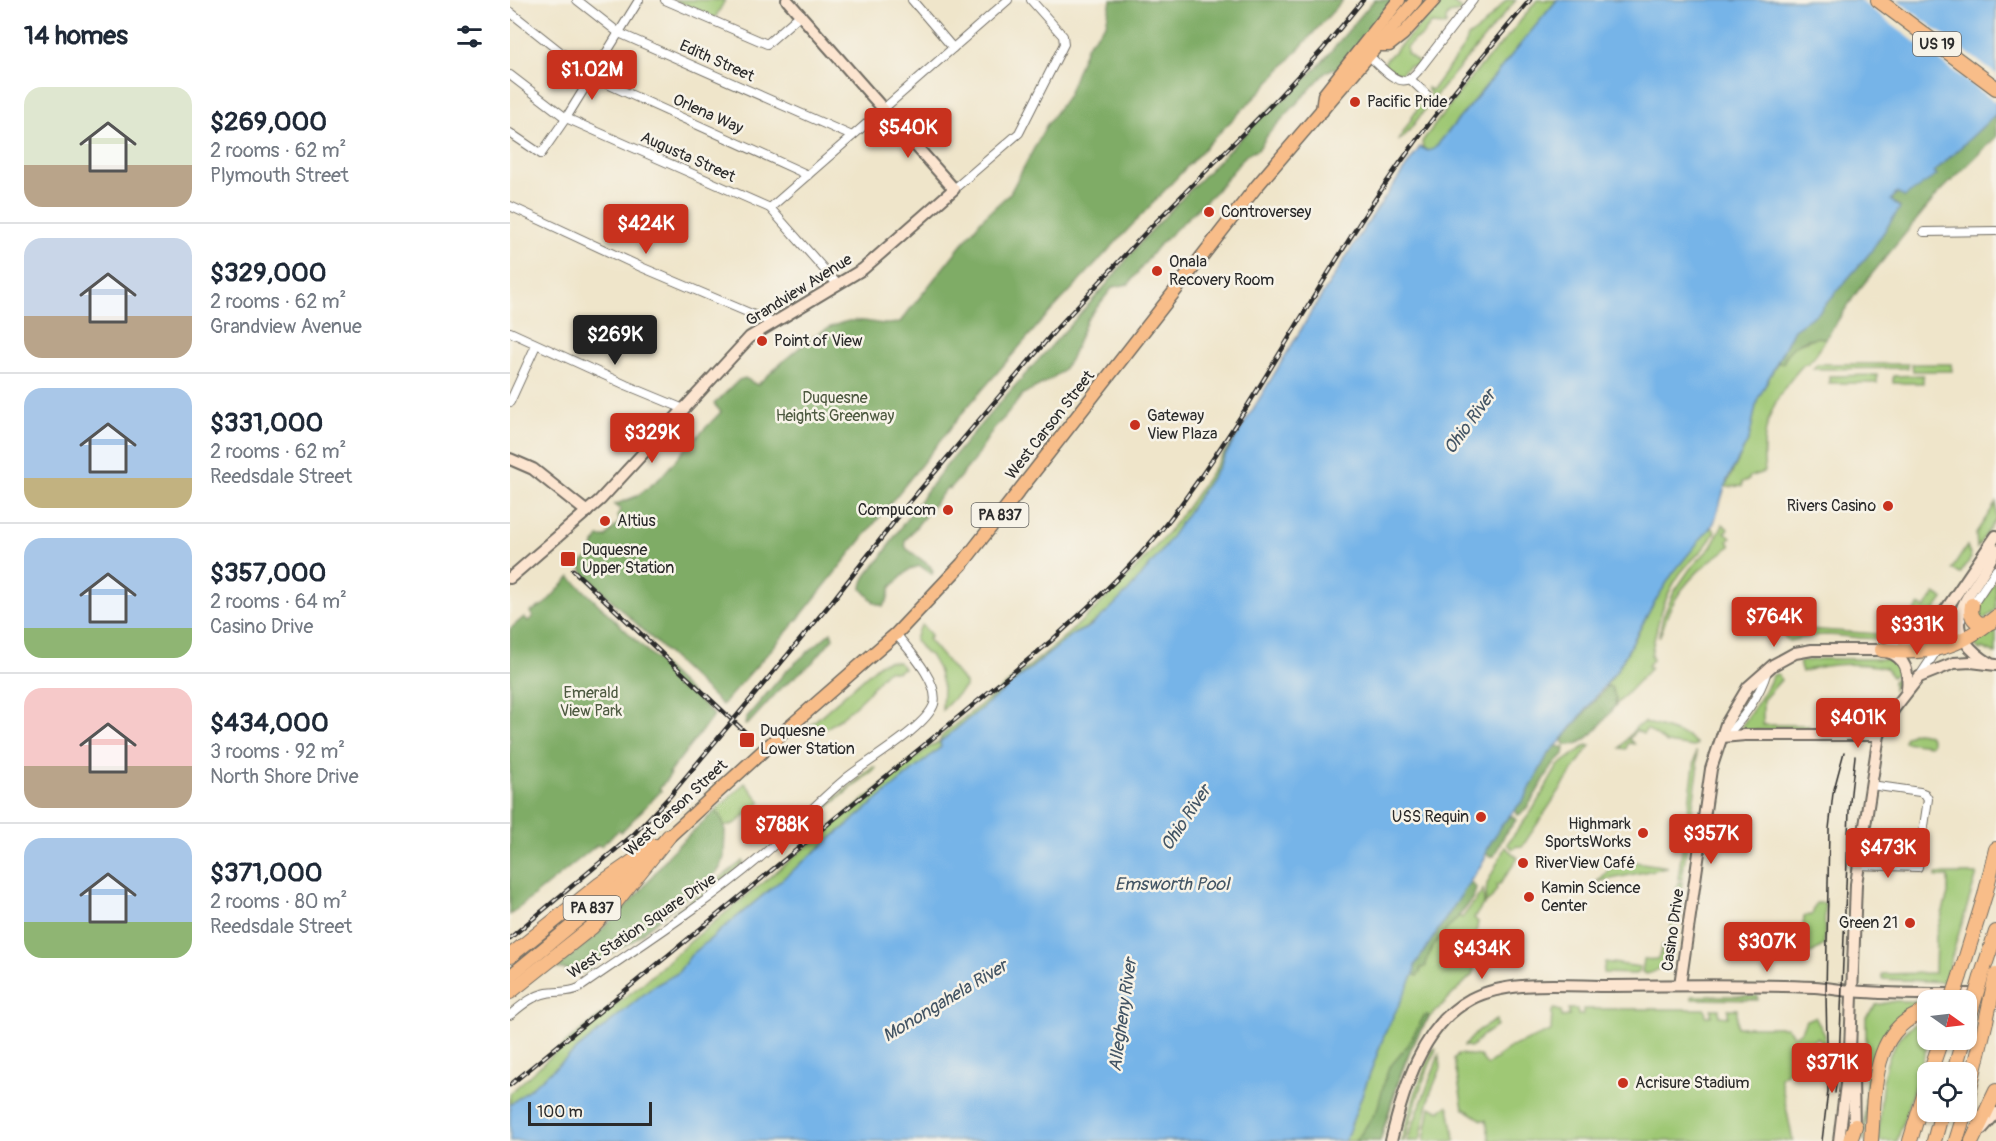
<!DOCTYPE html>
<meta charset="utf-8">
<style>
body{margin:0;font-family:Pangolin,sans-serif;background:#f6f6f7;color:#1f2937;height:100vh;display:flex;flex-direction:column;font-size:22px;white-space:nowrap}
*{box-sizing:border-box;margin:0}
p{font-size:20px;color:#747a83}
.icon{flex:none;width:33px;height:33px;fill:none;stroke:currentColor;stroke-width:2;stroke-linecap:round;stroke-linejoin:round}
.map{position:relative;flex:1;overflow:hidden}
.side{display:flex;flex-direction:column;background:#fff;width:510px}
.side>*{flex:none}
.needle{width:39px;rotate:104deg}
.controls{position:absolute;left:1407px;top:990px;display:grid;gap:12px}
.controls a{display:grid;place-items:center;width:60px;height:60px;border-radius:12px;background:#fff;box-shadow:0 2px 4px #0004;font-size:30px}
.scale{position:absolute;left:18px;bottom:15px;width:124px;box-sizing:border-box;padding-left:6px;border:3px solid #2b2b2b;border-top:0;font-size:16px;line-height:21px;white-space:nowrap;color:#2b2b2b;-webkit-text-stroke:4px #f7f3e8;paint-order:stroke}
.price{position:absolute;translate:-50% -51px;padding:0 14px;border-radius:6px;background:#c8321e;color:#fff;font-size:20px;line-height:39px;filter:drop-shadow(0 2px 3px #0008)}
.price::after{content:'';position:absolute;left:50%;top:36px;width:18px;height:14px;margin-left:-9px;background:inherit;clip-path:polygon(0 0,100% 0,50% 100%)}
.price.current{background:#222;color:#fff}
ul{padding:0;list-style:none}
li{display:flex;align-items:center;gap:18px;height:150px;padding:0 24px}
li+li{border-top:2px solid #e0e1e3}
li span{display:grid;place-items:center;flex:none;width:168px;height:120px;border-radius:18px;color:#555}
li>.icon{margin-inline-start:auto}
span .icon{width:72px;height:72px;fill:#fffc;stroke-width:1}
li b{font-size:26px}
h2{display:flex;justify-content:space-between;align-items:center;height:72px;padding:0 24px;font-size:26px}
main{display:flex;flex:1;min-height:0}
.map>svg:first-child{display:block}
</style>
<main>
<section class="side">
<h2>14 homes<svg class="icon" aria-label="filters" viewBox="0 0 24 24"><path d="M4 7h16M4 17h16"/><circle cx="9" cy="7" r="2"/><circle cx="15" cy="17" r="2"/></svg></h2>
<ul>
<li><span style="background:linear-gradient(#dfe7d0 65%,#b9a48a 0)"><svg class="icon" aria-label="home" viewBox="0 0 24 24"><path d="M3 11l9-7 9 7M6 9v11h12V9"/></svg></span><div><b>$269,000</b><p>2 rooms · 62 m²</p><p>Plymouth Street</p></div></li>
<li><span style="background:linear-gradient(#c9d6e8 65%,#b9a48a 0)"><svg class="icon" aria-label="home" viewBox="0 0 24 24"><path d="M3 11l9-7 9 7M6 9v11h12V9"/></svg></span><div><b>$329,000</b><p>2 rooms · 62 m²</p><p>Grandview Avenue</p></div></li>
<li><span style="background:linear-gradient(#a9c7e8 75%,#c2b280 0)"><svg class="icon" aria-label="home" viewBox="0 0 24 24"><path d="M3 11l9-7 9 7M6 9v11h12V9"/></svg></span><div><b>$331,000</b><p>2 rooms · 62 m²</p><p>Reedsdale Street</p></div></li>
<li><span style="background:linear-gradient(#a9c7e8 75%,#8fb573 0)"><svg class="icon" aria-label="home" viewBox="0 0 24 24"><path d="M3 11l9-7 9 7M6 9v11h12V9"/></svg></span><div><b>$357,000</b><p>2 rooms · 64 m²</p><p>Casino Drive</p></div></li>
<li><span style="background:linear-gradient(#f6c9c9 65%,#b9a48a 0)"><svg class="icon" aria-label="home" viewBox="0 0 24 24"><path d="M3 11l9-7 9 7M6 9v11h12V9"/></svg></span><div><b>$434,000</b><p>3 rooms · 92 m²</p><p>North Shore Drive</p></div></li>
<li><span style="background:linear-gradient(#a9c7e8 70%,#8fb573 0)"><svg class="icon" aria-label="home" viewBox="0 0 24 24"><path d="M3 11l9-7 9 7M6 9v11h12V9"/></svg></span><div><b>$371,000</b><p>2 rooms · 80 m²</p><p>Reedsdale Street</p></div></li>
</ul>
</section>
<div class="map">
<svg width="1486" height="1141" viewBox="0 0 1486 1141">
<rect width="100%" height="100%" fill="#f7f3e8"/>
<filter id="ink" filterUnits="userSpaceOnUse"><feTurbulence type="fractalNoise" baseFrequency=".0167" numOctaves="2"/><feDisplacementMap in="SourceGraphic" scale="12" xChannelSelector="R" yChannelSelector="G"/><feConvolveMatrix kernelMatrix="1 2 1 2 8 2 1 2 1" color-interpolation-filters="sRGB"/></filter>
<filter id="wash" filterUnits="userSpaceOnUse"><feTurbulence type="fractalNoise" baseFrequency=".008" numOctaves="4" result="noise"/><feDisplacementMap in="SourceGraphic" scale="24" xChannelSelector="R" yChannelSelector="G"/><feGaussianBlur stdDeviation="1.35" result="paint"/><feColorMatrix in="noise" values="0 0 0 0 0 0 0 0 0 0 0 0 0 0 0 0 0 1.4 0 .05"/><feComposite in="paint" operator="in"/></filter>
<g filter="url(#wash)">
<rect width="100%" height="100%" fill="#efe5ca"/>
<g fill="#9fc874" stroke="#657a50" stroke-width="1.5">
<polygon points="164,0 215,0 205,18"/>
<polygon points="932,0 940,0 948,7 952,9 950,12 939,14 936,19 936,25 921,24 912,36 905,39 897,47 897,53 910,64 908,66 899,66 891,73 881,72 874,65 875,61 919,16"/>
<polygon points="996,0 1006,0 927,94 894,137 888,141 913,99 921,97 917,88 922,90 955,45 958,37 972,27"/>
<polygon points="1027,0 1047,0 924,149 918,151 913,148 912,142 914,139 962,76 1000,34"/>
<path d="M1307 337 1316 338 1305 356 1297 364H1294C1264 397 1249 425 1255 472L1239 477V480L1232 482V486L1215 487 1239 439 1247 401 1267 363H1273L1282 346Z"/>
<polygon points="1307,364 1398,364 1398,368 1303,369"/>
<polygon points="1402,364 1441,364 1442,371 1403,371"/>
<polygon points="1367,375 1367,383 1319,383 1319,376"/>
<polygon points="1413,375 1413,383 1383,383 1383,376"/>
<path d="M728 433C695 492 624 609 562 635L430 742 431 747 180 956 168 973 144 986 0 1105V1093L65 1035 131 985 176 945 418 748 429 742 431 737 438 730C517 670 595 608 659 531 684 500 705 465 728 433Z"/>
<polygon points="1486,503 1486,519 1467,548 1466,533"/>
<path d="M1213 524 1218 529 1215 532 1221 537 1218 541 1221 546C1197 562 1175 580 1161 607 1156 616 1154 628 1149 637L1153 617 1164 592 1180 569 1201 547Z"/>
<path d="M1198 529 1202 528 1205 531C1197 549 1180 560 1169 575 1152 600 1146 628 1141 656L1143 659 1138 666 1141 668 1105 706 1106 702 1101 687H1095C1115 661 1128 632 1144 603 1158 576 1179 553 1198 529Z"/>
<polygon points="1457,546 1461,558 1450,574 1442,569"/>
<polygon points="1486,580 1486,609 1475,619 1469,618 1467,607"/>
<polygon points="1425,594 1433,599 1419,618 1410,624 1401,617 1409,605 1415,608"/>
<polygon points="1445,610 1443,621 1425,645 1409,648 1408,641 1429,627"/>
<path d="M1389 614 1408 625C1376 647 1351 636 1316 635 1304 635 1291 638 1279 641L1274 636 1275 632 1281 628 1368 634 1379 629Z"/>
<polygon points="412,625 421,635 418,639 455,683 455,687 432,710 433,687 428,669 420,655 414,652 405,640 408,630"/>
<polygon points="1486,626 1486,654 1472,648 1470,650 1462,643"/>
<path d="M1310 659H1379L1383 660 1389 667 1391 678 1383 690V681L1390 677 1388 673 1382 677 1375 668 1367 666C1343 663 1315 663 1292 672L1289 662Z"/>
<path d="M378 661 388 662 394 668 386 672 378 670C368 679 362 689 353 698 339 712 325 724 308 733L298 727 371 663Z"/>
<path d="M1266 674 1269 675 1271 680 1253 700V725H1299L1296 731 1233 730 1232 726C1241 711 1258 691 1262 676Z"/>
<polygon points="1135,722 1177,736 1187,744 1183,747 1157,743 1137,729 1133,734 1126,730 1119,739 1124,744 1118,743 1116,749 1110,748 1126,727"/>
<path d="M1405 732C1413 732 1422 734 1422 743L1420 745 1394 742 1395 737Z"/>
<polygon points="1077,745 1080,745 1012,847 1007,846 1003,849 997,844 1022,811 1048,766"/>
<polygon points="1186,751 1188,771 1172,879 1168,879 1175,827 1170,818 1177,817"/>
<polygon points="363,767 366,768 296,825 313,807 315,807"/>
<polygon points="235,783 251,802 226,823 214,827 210,815 206,810"/>
<polygon points="995,847 1008,858 990,884 986,885 987,889 981,899 975,904 977,884"/>
<polygon points="1106,859 1158,867 1087,882 1104,865"/>
<polygon points="233,861 234,863 215,879 165,915 163,913"/>
<polygon points="1426,874 1467,874 1434,982 1372,979 1372,974 1425,973 1426,935 1438,894 1438,877 1426,877"/>
<path d="M1168 882H1172L1162 954C1156 965 1148 972 1136 974L1132 972 1134 960 1147 959 1151 953 1152 946H1159Z"/>
<polygon points="973,890 974,903 964,918 968,922 965,939 969,958 967,959 962,975 918,1019 905,1037 892,1072 870,1141 835,1141 875,1033 900,979 939,911 952,918"/>
<polygon points="1306,903 1315,903 1314,945 1290,960 1294,916 1302,915"/>
<polygon points="1095,962 1130,967 1129,972 1125,974 1093,973"/>
<polygon points="1182,996 1248,996 1248,1000 1182,999"/>
<path d="M1385 1001H1417V1003C1353 1025 1359 1085 1355 1141H1353L1356 1089V1017L1366 1005Z"/>
<polygon points="1044,1009 1051,1011 1052,1017 1059,1016 1059,1009 1067,1009 1068,1015 1073,1015 1073,1009 1195,1009 1196,1016 1201,1016 1201,1009 1209,1009 1209,1016 1218,1017 1218,1009 1227,1009 1227,1027 1276,1027 1284,1036 1291,1031 1296,1020 1305,1017 1315,1035 1314,1046 1308,1037 1284,1055 1289,1063 1270,1077 1283,1141 980,1141 976,1120 972,1120 953,1108 944,1059 948,1054 970,1056 977,1065 985,1059 987,1060 988,1059 987,1057 1001,1047 1041,1031 1042,1011"/>
<path d="M1417 1019 1419 1040 1387 1141H1368C1372 1099 1367 1034 1417 1019Z"/>
<polygon points="986,1020 987,1026 973,1035 961,1047 954,1046 969,1030"/>
<polygon points="923,1048 926,1049 912,1084 894,1141 891,1141 907,1088"/>
<polygon points="929,1055 931,1068 920,1094 910,1141 897,1141"/>
<polygon points="937,1106 939,1107 945,1141 914,1141 920,1107 930,1111"/>
</g>
<g fill="#7fac66" stroke="#556c48" stroke-width="1.5">
<path d="M601 0H833L751 91 703 139 530 323 454 411 289 618 212 705 73 573 71 567 73 562 82 554 84 544 89 537H96L110 521 107 516 111 509 104 505 127 496 150 478 178 446 211 412 204 404 229 380 235 378 247 385C272 364 306 326 339 321 357 318 372 328 390 322L472 219 500 193 536 126 558 95 577 45 596 24Z"/>
<path d="M864 0H887L828 70 823 68 815 73 759 133 748 150 737 154 706 191 647 247 619 284 603 287 577 320 560 360 551 372 536 382 513 394 495 417 484 428 464 460 440 489 438 487 435 490 395 541 396 548 420 566 423 571 422 574 410 566 400 569 381 587 377 601 373 606 365 603 352 589C352 575 366 566 373 555 434 455 519 373 596 285 610 268 624 249 639 233 668 202 698 171 728 141 743 126 760 105 779 96L812 62Z"/>
<path d="M1486 114V137L1427 195 1347 292 1316 338C1298 335 1278 345 1273 363H1267L1284 329 1309 312 1359 254 1390 207 1381 200 1388 192 1427 175 1424 172Z"/>
<polygon points="60,577 204,715 159,773 160,775 149,789 151,791 111,832 109,830 91,846 87,845 0,915 0,629 14,617 18,621 23,617 20,612 35,604"/>
<polygon points="321,632 323,638 302,663 270,689 238,724 235,725 236,718 277,670"/>
<path d="M1097 686 1101 687 1106 698 1105 706C1094 721 1076 748 1056 745L1053 742 1055 736Z"/>
<path d="M1046 746 1055 748 1054 755C1034 769 1023 809 1008 815L1005 811C1007 804 1013 801 1016 795 1026 778 1032 759 1046 746Z"/>
<polygon points="206,810 212,819 215,830 214,857 210,868 197,883 167,904 123,941 92,958 75,973 46,968 84,937 129,893 162,851"/>
<path d="M1002 816 1006 820 994 836 984 856H979L976 853V850C983 839 990 820 1002 816Z"/>
<path d="M962 883 966 888C963 911 918 938 916 966L910 969 911 971 907 976 904 974 905 965 957 884Z"/>
<path d="M918 1015V1019C893 1054 882 1100 870 1141H846L867 1110 878 1069 898 1045 914 1016Z"/>
</g>
<polygon fill="#76b4e8" stroke="#50708a" stroke-width="1.5" points="1047,0 1486,0 1486,114 1424,172 1427,175 1394,197 1387,192 1381,200 1390,208 1359,254 1309,312 1284,329 1247,401 1239,439 1217,480 1204,523 1163,573 1144,603 1107,670 1050,742 1038,754 1015,798 993,823 976,850 975,859 905,965 904,974 875,1033 835,1141 0,1141 0,1105 144,986 168,973 180,956 431,747 430,742 562,635 579,627 598,611 619,590 651,552 707,469 804,308 858,222 910,147 918,151 924,149"/>
<polygon fill="#efe5ca" points="1349,0 1387,0 1486,74 1486,103"/>
</g>
<g filter="url(#ink)">
<g fill="none" stroke-linecap="round" stroke-linejoin="round">
<defs>
<g id="street">
<polyline points="67,0 109,33 342,136"/>
<polyline points="155,0 257,44 291,14"/>
<polyline points="402,0 443,48"/>
<polyline points="0,12 82,77 298,175"/>
<path d="M859 56C868 63 884 84 897 80 901 79 905 74 908 71L963 0"/>
<polyline points="0,75 56,118 260,208 328,285"/>
<polyline points="900,79 917,95"/>
<polyline points="0,133 31,154 56,118 129,0"/>
<polyline points="444,189 509,133 554,44 553,36 521,0"/>
<polyline points="0,206 131,267 263,323"/>
<polyline points="260,208 498,0"/>
<polyline points="1414,232 1486,231"/>
<polyline points="0,332 116,385 174,409"/>
<polyline points="0,402 26,345"/>
<polyline points="1462,606 1486,570"/>
<polyline points="1409,677 1427,650 1451,620"/>
<path d="M1214 737C1232 722 1251 693 1257 671"/>
<polyline points="1348,865 1408,867 1418,799 1415,794 1410,792 1361,785"/>
<path d="M0 1015C11 1006 22 996 37 993 48 991 59 993 69 988 129 946 191 907 247 860 277 835 304 805 334 780 355 762 416 728 424 704 430 683 399 650 386 634"/>
</g>
<g id="secondary">
<polyline points="0,459 23,469 77,512"/>
<polyline points="0,578 90,500 240,337 353,269 444,189 277,0"/>
<path d="M1378 652C1396 658 1399 672 1397 690"/>
<path d="M1479 663C1417 623 1467 593 1486 549"/>
<polyline points="1212,737 1235,735 1369,735"/>
<polyline points="1170,985 1201,769 1216,724 1238,687 1263,665 1285,653 1302,650 1372,650 1405,637 1423,624 1437,608 1486,536"/>
<polyline points="1343,1078 1344,1131"/>
<polyline points="1472,1129 1486,1113"/>
<path d="M881 1141C893 1090 912 1025 961 999 999 979 1059 986 1100 986 1168 985 1237 984 1305 987 1317 988 1329 990 1341 991 1384 995 1428 994 1472 994"/>
<polyline points="1329,1141 1340,1051 1346,884 1369,735 1384,709 1409,677 1444,663 1461,662 1486,665"/>
</g>
<g id="primary">
<polyline points="868,45 879,45 893,34 924,0"/>
<polyline points="812,111 814,95 889,0"/>
<polyline points="152,843 276,730 386,634 452,564 746,187 906,0"/>
<polyline points="0,976 73,916 134,859"/>
</g>
<g id="highway">
<polyline points="1368,0 1486,88"/>
<path d="M1462 605C1460 614 1462 620 1471 624L1481 622"/>
<path d="M1372 650C1419 655 1450 648 1486 617"/>
<polyline points="0,956 90,884 145,846"/>
<polyline points="1472,974 1486,932"/>
<polyline points="1450,976 1475,895 1486,849"/>
<polyline points="0,992 82,927 105,903 159,836"/>
<polyline points="1420,1072 1431,1040"/>
<polyline points="1444,1072 1453,1040"/>
<polyline points="1456,1104 1476,1021"/>
<polyline points="1340,1141 1345,1126"/>
<path d="M1361 1141C1365 1094 1360 1026 1418 1011"/>
<polyline points="1400,1141 1418,1082"/>
<polyline points="1424,1141 1432,1112"/>
<polyline points="1446,1141 1455,1112"/>
<polyline points="1462,1141 1486,1091"/>
</g>
</defs>
<use href="#street" stroke="#706c63" stroke-width="10"/>
<use href="#secondary" stroke="#706c63" stroke-width="14"/>
<use href="#primary" stroke="#706c63" stroke-width="15"/>
<use href="#highway" stroke="#706c63" stroke-width="16"/>
<use href="#street" stroke="#fff" stroke-width="8"/>
<use href="#secondary" stroke="#fce5d0" stroke-width="10"/>
<use href="#primary" stroke="#f8bd89" stroke-width="12"/>
<use href="#highway" stroke="#f8bd89" stroke-width="14"/>
<g stroke="#2b2b2b" stroke-width="1.5">
<polyline points="1325,1093 1329,1061 1339,811 1345,756"/>
<polyline points="1312,1141 1318,1091 1316,995 1319,829 1323,793 1334,752"/>
</g>
<defs>
<g id="rail">
<polyline points="63,570 236,733"/>
<polyline points="0,938 123,835 160,796 320,604 398,504 548,327 638,230 765,101 813,49 853,0"/>
<path d="M0 1085 541 641C590 597 639 551 677 496 749 397 805 287 874 186 919 120 969 60 1020 0"/>
</g>
</defs>
<use href="#rail" stroke="#2b2b2b" stroke-width="4.5"/>
<use href="#rail" stroke="#f7f3e8" stroke-width="2" stroke-dasharray="7" stroke-linecap="butt"/>
<defs>
<g id="highway-bridge">
<polyline points="1442,1000 1450,976"/>
<polyline points="1476,1021 1486,975"/>
<polyline points="1458,1022 1472,974"/>
</g>
</defs>
<use href="#highway-bridge" stroke="#706c63" stroke-width="16" stroke-linecap="butt"/>
<use href="#highway-bridge" stroke="#f8bd89" stroke-width="14"/>
</g>
</g>
<g fill="#c8321e" stroke="#f7f3e8" stroke-width="2">
<circle cx="845" cy="102" r="6"/>
<circle cx="699" cy="212" r="6"/>
<circle cx="647" cy="271" r="6"/>
<circle cx="252" cy="341" r="6"/>
<circle cx="625" cy="425" r="6"/>
<circle cx="1378" cy="506" r="6"/>
<circle cx="438" cy="510" r="6"/>
<circle cx="95" cy="521" r="6"/>
<rect x="50" y="551" width="16" height="16" rx="3"/>
<rect x="229" y="732" width="16" height="16" rx="3"/>
<circle cx="971" cy="817" r="6"/>
<circle cx="1133" cy="833" r="6"/>
<circle cx="1013" cy="863" r="6"/>
<circle cx="1019" cy="897" r="6"/>
<circle cx="1400" cy="923" r="6"/>
<circle cx="1113" cy="1083" r="6"/>
</g>
<g text-anchor="middle" dominant-baseline="central" stroke-width="5" stroke-linejoin="round" paint-order="stroke">
<g fill="#f7f3e8" stroke="#686764" stroke-width="1.5">
<rect x="1403" y="32" width="48" height="24" rx="4.5"/>
<rect x="461.5" y="503" width="57" height="24" rx="4.5"/>
<rect x="53.5" y="896" width="57" height="24" rx="4.5"/>
</g>
<g font-size="15" font-weight="bold" fill="#2b2b2b">
<text x="1427" y="44">US 19</text>
<text x="490" y="515">PA 837</text>
<text x="82" y="908">PA 837</text>
</g>
<g font-size="16" fill="#2b2b2b" stroke="#f7f3e8">
<text transform="translate(207 61) rotate(24)">Edith Street</text>
<text transform="translate(198 114) rotate(24)">Orlena Way</text>
<text transform="translate(178 157) rotate(24)">Augusta Street</text>
<text transform="translate(289 290) rotate(-32)">Grandview Avenue</text>
<text transform="translate(540 425) rotate(-52)">West Carson Street</text>
<text transform="translate(166 808) rotate(-43)">West Carson Street</text>
<text transform="translate(132 926) rotate(-34)">West Station Square Drive</text>
<text transform="translate(1163 930) rotate(-82)">Casino Drive</text>
</g>
<g font-size="16" fill="#2b2b2b" stroke="#f7f3e8" text-anchor="start">
<text x="857" y="102">Pacific Pride</text>
<text x="711" y="212">Controversey</text>
<text x="659" y="262">Onala<tspan x="659" dy="18">Recovery Room</tspan></text>
<text x="264" y="341">Point of View</text>
<text x="637" y="416">Gateway<tspan x="637" dy="18">View Plaza</tspan></text>
<text x="1366" y="506" text-anchor="end">Rivers Casino</text>
<text x="426" y="510" text-anchor="end">Compucom</text>
<text x="107" y="521">Altius</text>
<text x="72" y="550">Duquesne<tspan x="72" dy="18">Upper Station</tspan></text>
<text x="250" y="731">Duquesne<tspan x="250" dy="18">Lower Station</tspan></text>
<text x="959" y="817" text-anchor="end">USS Requin</text>
<text x="1121" y="824" text-anchor="end">Highmark<tspan x="1121" dy="18">SportsWorks</tspan></text>
<text x="1025" y="863">RiverView Café</text>
<text x="1031" y="888">Kamin Science<tspan x="1031" dy="18">Center</tspan></text>
<text x="1388" y="923" text-anchor="end">Green 21</text>
<text x="1125" y="1083">Acrisure Stadium</text>
</g>
<g font-size="16" fill="#4e5a41" stroke="#f7f3e8">
<text x="325" y="398">Duquesne<tspan x="325" dy="18">Heights Greenway</tspan></text>
<text x="81" y="693">Emerald<tspan x="81" dy="18">View Park</tspan></text>
</g>
<g font-size="18" font-style="italic" fill="#425464" stroke="#f7f3e8">
<text transform="translate(960 422) rotate(-54)">Ohio River</text>
<text transform="translate(676 818) rotate(-56)">Ohio River</text>
<text x="662" y="884">Emsworth Pool</text>
<text transform="translate(435 1001) rotate(-31)">Monongahela River</text>
<text transform="translate(613 1015) rotate(-82)">Allegheny River</text>
</g>
</g>
</svg>
<div class="controls">
<a><svg class="needle" viewBox="-14 -14 28 28"><path d="M0-13l5 13h-10z" fill="#e53935"/><path d="M0 13l5-13h-10z" fill="#747a83"/></svg></a>
<a><svg class="icon" aria-label="locate" viewBox="0 0 24 24"><circle cx="12" cy="12" r="6"/><path d="M12 2v4M12 18v4M2 12h4M18 12h4"/></svg></a>
</div>
<div class="scale">100 m</div>
<b class="price" style="left:82px;top:101px">$1.02M</b>
<b class="price" style="left:398px;top:159px">$540K</b>
<b class="price" style="left:136px;top:255px">$424K</b>
<b class="price current" style="left:105px;top:366px">$269K</b>
<b class="price" style="left:142px;top:464px">$329K</b>
<b class="price" style="left:1264px;top:648px">$764K</b>
<b class="price" style="left:1407px;top:656px">$331K</b>
<b class="price" style="left:1348px;top:749px">$401K</b>
<b class="price" style="left:272px;top:856px">$788K</b>
<b class="price" style="left:1201px;top:865px">$357K</b>
<b class="price" style="left:1378px;top:879px">$473K</b>
<b class="price" style="left:1257px;top:973px">$307K</b>
<b class="price" style="left:972px;top:980px">$434K</b>
<b class="price" style="left:1322px;top:1094px">$371K</b>
</div>
</main>
